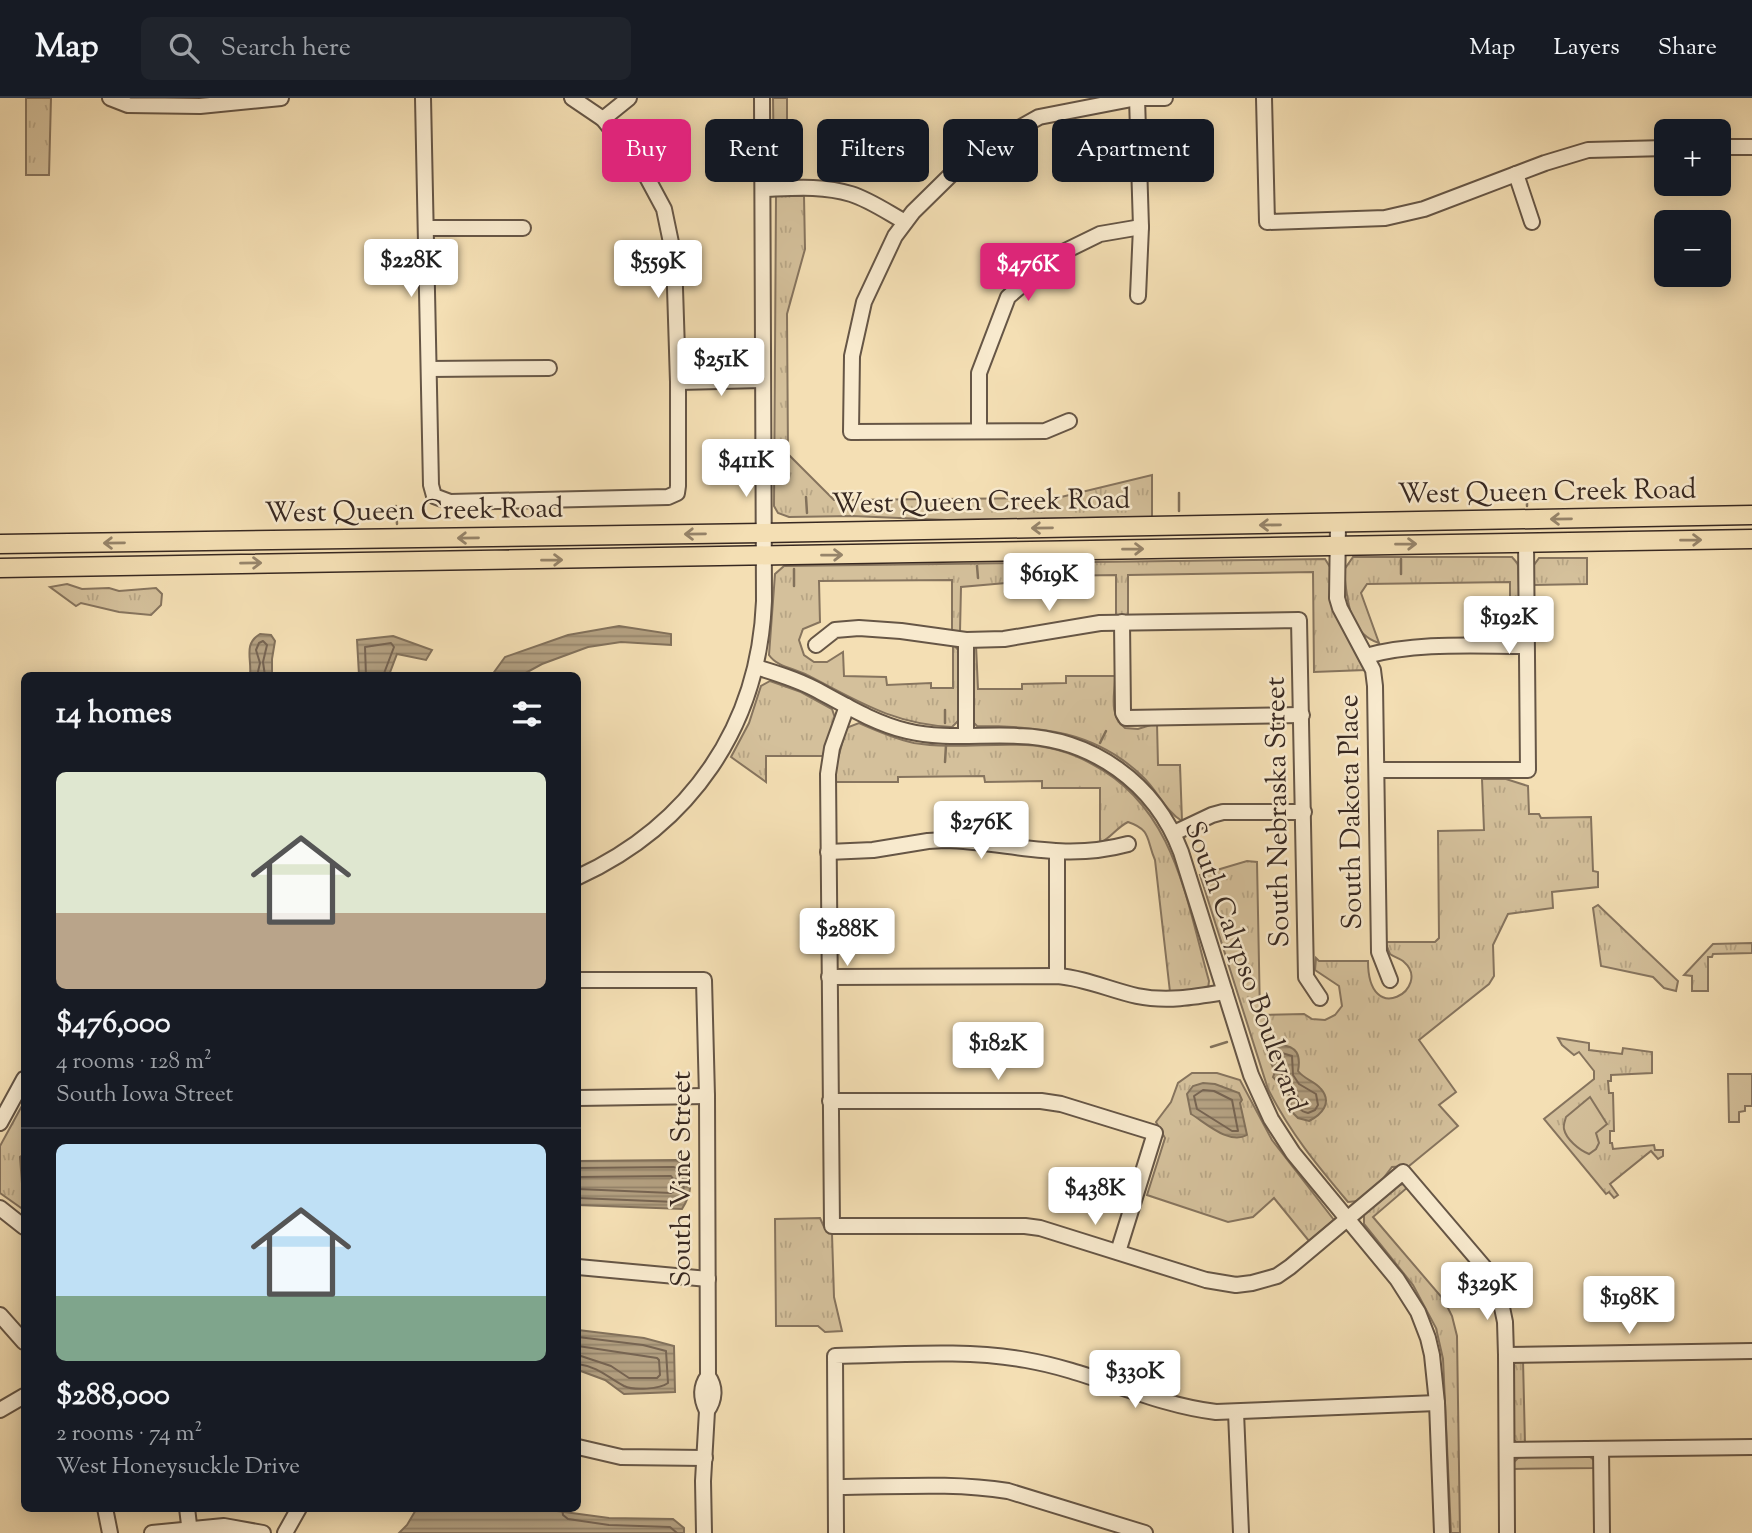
<!DOCTYPE html>
<meta charset="utf-8">
<style>
body{margin:0;font-family:"Sorts Mill Goudy",serif;background:#20242c;color:#f1f3f6;height:100vh;display:flex;flex-direction:column;font-size:26px;white-space:nowrap}
*{box-sizing:border-box;margin:0}
p{font-size:23px;color:#9ea1a6}
.icon{flex:none;width:38px;height:38px;fill:none;stroke:currentColor;stroke-width:2;stroke-linecap:round;stroke-linejoin:round}
.map{position:relative;flex:1;overflow:hidden}
.drawer{position:absolute;left:21px;top:574px;width:560px;height:840px;display:flex;flex-direction:column;background:#171b24;border-radius:10px;box-shadow:0 4px 18px #0003}
.drawer>*{flex:none}
.top-card{position:absolute;left:602px;top:21px;width:665px;height:63px;display:flex;gap:14px}
.controls{position:absolute;left:1654px;top:21px;display:grid;gap:14px}
.controls a{display:grid;place-items:center;width:77px;height:77px;border-radius:10px;background:#171b24;box-shadow:0 4px 18px #0003;font-size:35px}
.price{position:absolute;translate:-50% -60px;padding:0 16px;border-radius:7px;background:#fff;color:#222;font-size:23px;line-height:46px;filter:drop-shadow(0 2px 4px #0008)}
.price::after{content:'';position:absolute;left:50%;top:42px;width:21px;height:16px;margin-left:-10px;background:inherit;clip-path:polygon(0 0,100% 0,50% 100%)}
.price.current{background:#db2777;color:#fff}
ul{padding:0;list-style:none}
li{display:grid;align-content:center;gap:14px;height:371px;padding:0 35px}
li+li{border-top:2px solid #363941}
li span{display:grid;place-items:center;height:217px;border-radius:10px;color:#555}
li>.icon{margin-inline-start:auto}
span .icon{width:126px;height:126px;fill:#fffc;stroke-width:1}
li b{font-size:30px}
h2{display:flex;justify-content:space-between;align-items:center;height:84px;padding:0 35px;font-size:30px}
.pill{padding:0 24px;border-radius:10px;background:#171b24;box-shadow:0 4px 18px #0003;font-size:24px;line-height:63px}
.pill.current{background:#db2777;color:#fff}
header{display:flex;align-items:center;gap:42px;box-sizing:border-box;height:98px;padding:0 35px;background:#171b24;border-bottom:2px solid #363941}
header strong{font-size:33px}
nav{display:flex;gap:38px;margin-inline-start:auto;font-size:24px}
.search{width:490px;height:63px;background:#20242c;display:flex;align-items:center;gap:18px;box-sizing:border-box;padding:0 24px;border-radius:10px;color:#9ea1a6;font-size:26px}
.map>svg:first-child{display:block}
</style>
<header>
<strong>Map</strong>
<div class="search"><svg class="icon" aria-label="search" viewBox="0 0 24 24"><circle cx="10" cy="10" r="6"/><path d="M15 15l6 6"/></svg>Search here</div>
<nav><a>Map</a><a>Layers</a><a>Share</a></nav>
</header>
<div class="map">
<svg width="1752" height="1435" viewBox="0 0 1752 1435">
<defs>
<pattern id="grass-tufts" width="24" height="20" patternUnits="userSpaceOnUse" patternTransform="scale(1.75)"><rect width="24" height="20" fill="#d4c09b"/><path d="M3 7l-1-3M5 7V3M7 7l1-3M15 17l-1-3M17 17v-4M19 17l1-3" fill="none" stroke="#b7a585"/></pattern>
<pattern id="water-rules" width="6" height="5" patternUnits="userSpaceOnUse" patternTransform="scale(1.75)"><rect width="6" height="5" fill="#b4a182"/><path d="M0 2.5h6" fill="none" stroke="#93836a"/></pattern>
</defs>
<rect width="100%" height="100%" fill="#f4dfb4"/>
<filter id="stains"><feTurbulence type="fractalNoise" baseFrequency=".00286" numOctaves="4"/><feColorMatrix values="0 0 0 0 .2 0 0 0 0 .09 0 0 0 0 .02 0 0 0 .5 -.17"/></filter>
<radialGradient id="worn" r=".72"><stop offset=".6" stop-color="#630" stop-opacity="0"/><stop offset="1" stop-color="#630" stop-opacity=".3"/></radialGradient>
<g fill="url(#grass-tufts)" stroke="#86745e" stroke-width="2">
<polygon points="26,0 51,0 49,77 26,77"/>
<polygon points="773,0 787,0 787,83 774,79"/>
<polygon points="776,98 804,98 805,151 787,216 788,356 834,402 1057,400 1152,377 1152,419 947,422 852,418 789,419 778,415 774,408"/>
<path d="M1353 459H1512L1518 466 1520 533 1510 540V484L1367 486 1361 495 1379 545C1348 535 1347 500 1344 472Z"/>
<polygon points="1539,460 1587,460 1587,486 1534,487 1534,467"/>
<path d="M1325 461 1330 469 1332 508 1341 527 1358 553 1365 572 1314 574 1313 474 1128 477V519H1116V477L1051 478 1050 485H1006L961 489 960 534 952 533V482L819 483 820 524 803 531 799 542 804 557 814 564H827L843 554 844 578 886 579 887 587 931 585V590H953V546L960 554 959 622 952 629C892 626 858 603 807 577 794 570 777 569 769 557L775 476 784 468Z"/>
<polygon points="67,486 82,491 109,490 119,493 156,490 162,496 161,507 151,517 119,514 81,505 76,508 50,489"/>
<path d="M976 547 978 591H1022V586L1066 585V578H1115C1115 597 1108 616 1125 630L1138 631 1157 625 1158 667H1180L1182 723C1166 714 1157 692 1143 679 1096 633 1040 628 977 628L972 623 971 553Z"/>
<polygon points="770,583 801,594 832,611 835,620 823,658 766,658 766,684 731,659 749,625 761,588"/>
<path d="M859 625C877 633 895 641 914 645 951 651 989 645 1026 647 1050 648 1072 655 1092 666 1175 709 1186 802 1209 883L1208 891 1170 894 1155 762C1146 742 1152 732 1128 724 1116 730 1112 739 1100 745V690H1042V683L985 684 984 678 898 679V684H835L834 676 846 630Z"/>
<path d="M1482 681H1506L1528 688 1529 716H1539L1541 720 1591 719 1593 773 1598 774V789L1552 794 1553 810 1508 816 1493 847 1494 878 1489 886 1419 942 1456 994 1439 1007 1458 1028 1409 1068 1392 1069 1382 1082 1359 1103 1348 1104C1316 1066 1291 1036 1268 991L1200 777 1247 763 1257 764 1260 917 1304 916 1312 921 1325 922 1335 917 1342 908 1339 888 1315 872 1316 860 1319 863H1368C1368 932 1433 889 1404 864 1401 861 1394 859 1390 856L1385 844H1435L1439 840 1438 733 1484 732Z"/>
<polygon points="1598,807 1678,883 1676,893 1664,890 1653,879 1601,868 1593,810"/>
<polygon points="1752,845 1752,855 1713,856 1712,859 1708,859 1708,893 1692,893 1692,878 1684,877 1713,846"/>
<polygon points="1558,940 1589,945 1589,952 1622,956 1623,950 1652,954 1652,975 1611,977 1611,983 1608,983 1609,995 1613,995 1614,1033 1610,1033 1610,1045 1612,1045 1613,1051 1654,1047 1655,1052 1663,1052 1663,1058 1658,1061 1651,1053 1610,1086 1618,1097 1614,1100 1609,1094 1606,1096 1544,1021 1594,981 1594,973 1579,954 1574,957 1562,947"/>
<polygon points="1192,975 1217,975 1240,982 1272,1042 1334,1122 1309,1143 1274,1100 1253,1119 1228,1124 1147,1097 1165,1040 1156,1024 1171,1004 1178,985"/>
<polygon points="24,1004 24,1056 20,1059 24,1112 0,1095 0,1048"/>
<polygon points="1403,1086 1408,1089 1373,1119 1444,1202 1452,1218 1457,1238 1460,1435 1451,1435 1443,1261 1436,1230 1413,1187 1364,1126 1364,1115 1396,1088"/>
<polygon points="820,1120 824,1129 832,1136 834,1199 842,1233 825,1234 818,1228 776,1228 775,1121"/>
<polygon points="1523,1262 1525,1346 1518,1346 1513,1341 1512,1268 1517,1263"/>
<polygon points="1589,1358 1595,1363 1596,1370 1513,1371 1514,1364 1519,1359"/>
</g>
<g fill="#d4c09b" stroke="#86745e" stroke-width="2">
<polygon points="1728,976 1752,976 1752,1008 1745,1008 1745,1013 1739,1014 1739,1024 1729,1024"/>
<path d="M1590 999 1607 1026 1596 1035 1599 1045 1596 1051 1589 1056C1579 1052 1566 1041 1564 1031 1563 1027 1565 1023 1566 1019Z"/>
</g>
<g fill="url(#water-rules)" stroke="#82715b" stroke-width="2">
<polygon points="619,528 671,536 671,547 621,544 588,549 542,566 522,577 492,577 505,559 568,537"/>
<path d="M260 536 271 537 275 543 272 561V577H250C252 561 243 546 260 536Z"/>
<polygon points="393,538 432,552 426,562 397,556 389,577 359,577 357,542"/>
<path d="M1280 947C1297 948 1301 957 1298 973 1305 982 1315 983 1321 991 1333 1005 1321 1017 1309 1023L1298 1020 1290 1012 1291 999 1273 979 1275 974 1271 965 1273 954Z"/>
<path d="M1203 985 1215 986 1239 995 1242 1002 1240 1005 1247 1037C1229 1047 1206 1025 1191 1016L1187 996 1193 988Z"/>
<path d="M676 1062 684 1066C693 1083 692 1095 682 1111L578 1107V1063Z"/>
<polygon points="578,1232 644,1240 674,1248 675,1294 624,1296 605,1282 578,1272"/>
<polygon points="417,1410 542,1411 609,1420 673,1421 684,1430 684,1435 399,1435 407,1427"/>
</g>
<g fill="none" stroke-linecap="round" stroke-linejoin="round">
<g stroke="#766452" stroke-width="2">
<polyline points="257,578 260,565 256,552 259,545 263,543 267,547 263,564 265,578"/>
<polyline points="366,578 365,549 391,545 394,549 383,578"/>
<path d="M1282 955 1292 958 1293 977 1299 986 1316 996 1318 1007 1315 1012 1308 1015C1295 1012 1300 1005 1297 996L1282 980V972L1278 963Z"/>
<polygon points="1203,992 1214,993 1232,1002 1238,1033 1232,1033 1197,1011 1194,998"/>
<path d="M578 1070 674 1069 679 1072C685 1083 686 1095 676 1104L578 1100"/>
<polyline points="578,1079 671,1078 674,1082 674,1093 671,1095 578,1091"/>
<path d="M578 1239 643 1247 666 1253 668 1285C660 1291 634 1293 624 1288 607 1279 599 1269 578 1266"/>
<polyline points="578,1248 657,1260 659,1262 660,1277 657,1280 629,1280 611,1268 578,1257"/>
<polyline points="562,1410 563,1417 568,1421 609,1427 670,1429 677,1435"/>
</g>
<g stroke="#82715b" stroke-width="2.5">
<polyline points="1527,392 1527,408"/>
<polyline points="1179,395 1179,413"/>
<polyline points="806,399 807,415"/>
<polyline points="396,408 397,426"/>
<polyline points="977,468 978,480"/>
<polyline points="794,471 794,488"/>
<polyline points="1401,476 1401,461"/>
<polyline points="945,625 945,612"/>
<polyline points="1100,645 1106,633"/>
<polyline points="945,664 946,647"/>
<polyline points="1211,949 1227,944"/>
</g>
<defs>
<g id="minor">
<polyline points="110,0 128,7 200,8 281,0"/>
<polyline points="423,0 431,387 434,398 450,404 668,399 677,395 678,388 678,284 674,159 664,111 643,72 603,21 572,0"/>
<polyline points="1137,0 1141,129 1138,198"/>
<polyline points="1264,0 1267,124 1385,120 1424,111 1545,65 1588,52 1666,50"/>
<polyline points="603,21 629,0"/>
<polyline points="1718,49 1752,49"/>
<polyline points="1516,76 1532,124"/>
<path d="M763 91C792 90 822 87 851 96 870 102 887 114 905 124"/>
<polyline points="428,130 523,130"/>
<polyline points="429,271 549,270"/>
<polyline points="678,284 762,282"/>
<polyline points="1069,323 1045,333 851,334 852,258 864,204 895,138 913,114 972,56 1039,19 1137,0 1165,0"/>
<polyline points="979,332 979,275 1008,199 1057,157 1100,136 1141,129"/>
<polyline points="1338,426 1337,500 1340,510 1373,572 1375,588 1379,854 1390,882"/>
<polyline points="1122,524 1123,615 1126,620 1302,617"/>
<polyline points="966,542 966,638"/>
<polyline points="816,547 835,532 859,530 901,533 966,542 1004,541 1100,525 1299,522 1306,879 1320,900"/>
<path d="M1366 558C1418 544 1473 548 1526 548"/>
<path d="M756 569C776 575 796 581 815 591 845 607 874 625 907 633 943 642 982 636 1018 638 1092 640 1155 685 1181 754L1251 977 1271 1021 1293 1055 1397 1181 1418 1214 1428 1240 1432 1257 1437 1305 1442 1435"/>
<polyline points="847,608 832,650 828,676 832,1128 1025,1128 1040,1130 1206,1182 1236,1187 1252,1185 1277,1178 1290,1169 1403,1074 1484,1169 1499,1195 1505,1224 1506,1257 1507,1435"/>
<polyline points="1377,672 1528,672 1526,444"/>
<polyline points="1174,735 1212,717 1223,714 1304,714"/>
<path d="M828 754 873 752 928 743 945 742C1010 744 1062 764 1128 746"/>
<polyline points="1057,754 1057,878"/>
<path d="M578 779C691 727 759 628 764 503L762 0"/>
<path d="M829 879 1057 878C1085 880 1110 892 1137 898 1167 904 1195 899 1225 894"/>
<path d="M578 882H704L707 998 708 1278C716 1289 715 1302 707 1313L703 1383 704 1435"/>
<polyline points="578,1000 707,998"/>
<polyline points="830,1003 1041,1003 1061,1006 1155,1035 1118,1154"/>
<polyline points="0,1025 24,981"/>
<polyline points="0,1110 24,1129"/>
<polyline points="578,1169 708,1181"/>
<polyline points="0,1217 24,1244"/>
<polyline points="1506,1257 1752,1253"/>
<polyline points="0,1312 24,1298"/>
<path d="M707 1313C701 1301 700 1289 708 1278"/>
<polyline points="1236,1314 1241,1435"/>
<polyline points="578,1349 621,1359 705,1360"/>
<polyline points="1601,1351 1602,1435"/>
<polyline points="1507,1352 1752,1349"/>
<path d="M836 1389C893 1389 951 1384 1008 1393L1145 1435"/>
<polyline points="105,1410 110,1435"/>
<polyline points="187,1410 190,1435"/>
<polyline points="152,1435 224,1428 263,1435"/>
<polyline points="285,1435 299,1410"/>
<path d="M836 1435 835 1258C898 1257 964 1251 1026 1262 1091 1273 1150 1306 1216 1314L1437 1305"/>
</g>
<g id="major">
<polyline points="0,446 763,435 1752,417"/>
<polyline points="0,470 1752,441"/>
</g>
</defs>
<use href="#minor" stroke="#665646" stroke-width="18"/>
<use href="#major" stroke="#372821" stroke-width="21"/>
<use href="#minor" stroke="#f8eace" stroke-width="14"/>
<use href="#major" stroke="#f4dfb4" stroke-width="18"/>
</g>
<defs><path id="oneway-shaft" d="M-6 0H5M1.5-3L5.5 0L1.5 3" fill="none" stroke-width="1.6" stroke-linecap="round" stroke-linejoin="round" transform="scale(1.75)"/></defs>
<g stroke="#96846a">
<use href="#oneway-shaft" transform="translate(1561 421) rotate(179)"/>
<use href="#oneway-shaft" transform="translate(1270 427) rotate(179)"/>
<use href="#oneway-shaft" transform="translate(1042 430) rotate(179)"/>
<use href="#oneway-shaft" transform="translate(695 436) rotate(179)"/>
<use href="#oneway-shaft" transform="translate(468 440) rotate(179)"/>
<use href="#oneway-shaft" transform="translate(1691 442) rotate(-1)"/>
<use href="#oneway-shaft" transform="translate(114 445) rotate(179)"/>
<use href="#oneway-shaft" transform="translate(1406 446) rotate(-1)"/>
<use href="#oneway-shaft" transform="translate(1133 451) rotate(-1)"/>
<use href="#oneway-shaft" transform="translate(832 457) rotate(-1)"/>
<use href="#oneway-shaft" transform="translate(552 462) rotate(-1)"/>
<use href="#oneway-shaft" transform="translate(251 465) rotate(-1)"/>
</g>
<g text-anchor="middle" dominant-baseline="central" stroke-width="5" stroke-linejoin="round" paint-order="stroke">
<g font-size="28" fill="#372821" stroke="#f8eace">
<text transform="translate(1547 395) rotate(-1)">West Queen Creek Road</text>
<text transform="translate(981 405) rotate(-1)">West Queen Creek Road</text>
<text transform="translate(414 414) rotate(-1)">West Queen Creek Road</text>
<text transform="translate(1279 714) rotate(-91)">South Nebraska Street</text>
<text transform="translate(1352 714) rotate(-91)">South Dakota Place</text>
<text transform="translate(1244 869) rotate(70)">South Calypso Boulevard</text>
<text transform="translate(683 1081) rotate(-90)">South Vine Street</text>
</g>
</g>
<rect width="100%" height="100%" filter="url(#stains)"/>
<rect width="100%" height="100%" fill="url(#worn)"/>
</svg>
<div class="controls">
<a>+</a>
<a>−</a>
</div>
<b class="price" style="left:411px;top:201px">$228K</b>
<b class="price" style="left:658px;top:202px">$559K</b>
<b class="price current" style="left:1028px;top:205px">$476K</b>
<b class="price" style="left:721px;top:300px">$251K</b>
<b class="price" style="left:746px;top:401px">$411K</b>
<b class="price" style="left:1049px;top:515px">$619K</b>
<b class="price" style="left:1509px;top:558px">$192K</b>
<b class="price" style="left:981px;top:763px">$276K</b>
<b class="price" style="left:847px;top:870px">$288K</b>
<b class="price" style="left:998px;top:984px">$182K</b>
<b class="price" style="left:1095px;top:1129px">$438K</b>
<b class="price" style="left:1487px;top:1224px">$329K</b>
<b class="price" style="left:1629px;top:1238px">$198K</b>
<b class="price" style="left:1135px;top:1312px">$330K</b>
<div class="top-card">
<a class="pill current">Buy</a>
<a class="pill">Rent</a>
<a class="pill">Filters</a>
<a class="pill">New</a>
<a class="pill">Apartment</a>
</div>
<section class="drawer">
<h2>14 homes<svg class="icon" aria-label="filters" viewBox="0 0 24 24"><path d="M4 7h16M4 17h16"/><circle cx="9" cy="7" r="2"/><circle cx="15" cy="17" r="2"/></svg></h2>
<ul>
<li><span style="background:linear-gradient(#dfe7d0 65%,#b9a48a 0)"><svg class="icon" aria-label="home" viewBox="0 0 24 24"><path d="M3 11l9-7 9 7M6 9v11h12V9"/></svg></span><div><b>$476,000</b><p>4 rooms · 128 m²</p><p>South Iowa Street</p></div></li>
<li><span style="background:linear-gradient(#bfe0f5 70%,#7fa58c 0)"><svg class="icon" aria-label="home" viewBox="0 0 24 24"><path d="M3 11l9-7 9 7M6 9v11h12V9"/></svg></span><div><b>$288,000</b><p>2 rooms · 74 m²</p><p>West Honeysuckle Drive</p></div></li>
</ul>
</section>
</div>
